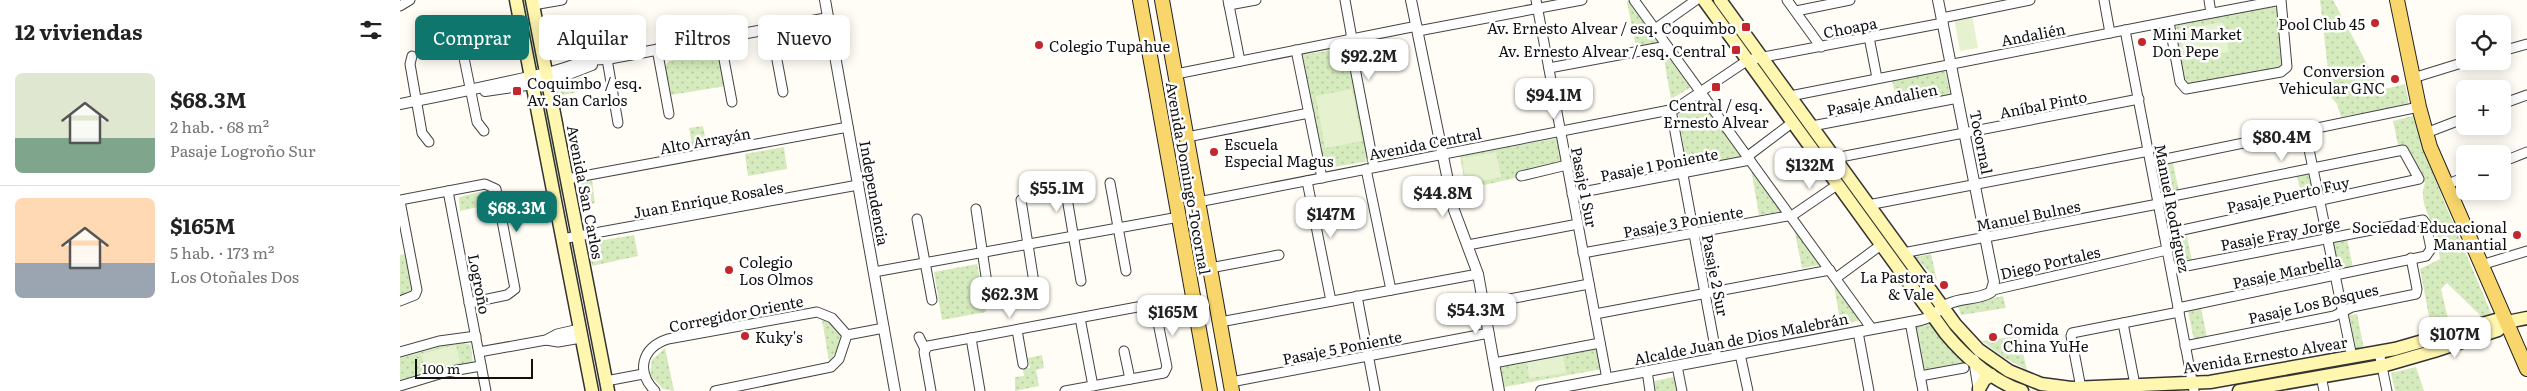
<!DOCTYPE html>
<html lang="es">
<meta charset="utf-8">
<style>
body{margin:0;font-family:Literata,serif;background:#f2f2f2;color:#222;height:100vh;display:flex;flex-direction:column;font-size:19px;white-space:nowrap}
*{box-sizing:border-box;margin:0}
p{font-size:16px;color:#767676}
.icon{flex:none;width:28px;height:28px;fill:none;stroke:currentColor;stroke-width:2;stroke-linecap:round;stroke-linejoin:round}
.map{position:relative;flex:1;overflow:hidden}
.panel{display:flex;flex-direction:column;background:#fff;width:400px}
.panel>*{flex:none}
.hud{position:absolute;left:15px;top:15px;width:475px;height:45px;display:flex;gap:10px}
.tools{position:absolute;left:2056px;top:15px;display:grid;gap:10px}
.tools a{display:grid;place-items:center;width:55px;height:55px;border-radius:8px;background:#fff;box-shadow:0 2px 12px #0003;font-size:25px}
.scale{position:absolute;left:15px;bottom:12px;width:118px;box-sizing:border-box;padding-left:5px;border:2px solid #111;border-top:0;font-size:14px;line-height:18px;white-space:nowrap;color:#111;-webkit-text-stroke:4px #fff;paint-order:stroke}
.price{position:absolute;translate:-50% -42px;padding:0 11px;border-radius:10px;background:#fff;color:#222;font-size:16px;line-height:32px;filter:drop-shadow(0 1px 2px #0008)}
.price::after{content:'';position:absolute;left:50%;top:30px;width:15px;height:11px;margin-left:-8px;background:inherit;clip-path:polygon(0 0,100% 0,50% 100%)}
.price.selected{background:#0f766e;color:#fff}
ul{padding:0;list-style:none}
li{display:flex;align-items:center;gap:15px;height:125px;padding:0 15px}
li+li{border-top:1px solid #e0e0e0}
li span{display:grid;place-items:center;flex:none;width:140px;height:100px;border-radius:8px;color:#555}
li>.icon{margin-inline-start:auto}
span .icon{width:60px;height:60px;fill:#fffc;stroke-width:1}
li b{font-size:21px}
h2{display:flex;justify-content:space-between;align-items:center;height:60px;padding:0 15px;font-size:21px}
.pill{padding:0 18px;border-radius:8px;background:#fff;box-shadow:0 2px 12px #0003;font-size:18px;line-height:45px}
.pill.selected{background:#0f766e;color:#fff}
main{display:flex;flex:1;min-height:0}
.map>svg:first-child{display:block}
</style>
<main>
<section class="panel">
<h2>12 viviendas<svg class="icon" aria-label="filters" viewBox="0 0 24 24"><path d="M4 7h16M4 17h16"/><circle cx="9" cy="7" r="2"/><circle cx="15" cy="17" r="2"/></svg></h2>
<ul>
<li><span style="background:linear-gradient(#dfe7d0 65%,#7fa58c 0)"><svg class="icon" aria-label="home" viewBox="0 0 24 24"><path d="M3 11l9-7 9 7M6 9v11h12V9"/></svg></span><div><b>$68.3M</b><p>2 hab. · 68 m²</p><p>Pasaje Logroño Sur</p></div></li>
<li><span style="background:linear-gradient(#ffd9b3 65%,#9aa5b1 0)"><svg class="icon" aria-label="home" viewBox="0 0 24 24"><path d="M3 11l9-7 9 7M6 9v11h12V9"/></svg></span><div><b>$165M</b><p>5 hab. · 173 m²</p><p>Los Otoñales Dos</p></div></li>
</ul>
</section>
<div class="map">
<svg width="2127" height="391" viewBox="0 0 2127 391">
<defs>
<pattern id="green-dots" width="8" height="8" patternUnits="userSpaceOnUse" patternTransform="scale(1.25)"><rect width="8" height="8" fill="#d5ebbd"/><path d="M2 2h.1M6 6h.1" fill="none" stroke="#b6c8a1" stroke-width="1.8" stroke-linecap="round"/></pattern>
</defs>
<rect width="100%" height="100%" fill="#fffdf5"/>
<g fill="url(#green-dots)">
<polygon points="119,0 127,0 139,67 135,69"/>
<polygon points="1920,0 1933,0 1981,90 2005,84 2009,105 1941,117 1937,104 1931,97"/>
<polygon points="1229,1 1260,43 1236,47 1227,2"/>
<polygon points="1873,6 1877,9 1883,61 1881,66 1791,86 1784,80 1774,29 1778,25"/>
<polygon points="948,47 969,161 923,169 902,55"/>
<polygon points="317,53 321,55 326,86 271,95 265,66 269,61"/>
<polygon points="1265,53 1291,87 1271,99 1263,54"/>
<polygon points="1545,70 1551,97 1498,108 1492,80"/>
<polygon points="184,76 186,90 159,96 157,86"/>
<polygon points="143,87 164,191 162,193 160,192 139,92"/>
<polygon points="1301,99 1342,156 1287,167 1278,113"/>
<path d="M2013 116 2043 199 2091 313 2082 317 2047 283 2041 289 2050 327 2032 332 2020 269 2040 259C2038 250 2038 240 2035 232 2030 216 2018 200 2025 183L2007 148 1999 149 1993 121Z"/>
<polygon points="303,126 307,147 293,150 289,128"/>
<polygon points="1158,138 1163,162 1116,175 1116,178 1066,189 1060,156"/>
<polygon points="384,147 387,169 348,176 345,154"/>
<polygon points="1773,163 1779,192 1765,195 1760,166"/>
<polygon points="1353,168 1384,211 1359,215 1351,169"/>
<polygon points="1910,172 1916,201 1903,204 1897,175"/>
<polygon points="192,180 195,203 182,206 177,182"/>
<polygon points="84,191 95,195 96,203 60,211 59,197"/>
<polygon points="1393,223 1426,264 1402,268"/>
<polygon points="1786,232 1792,261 1779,264 1773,235"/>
<polygon points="234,235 238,256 192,266 187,243"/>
<polygon points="1947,239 1953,268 1939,271 1933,242"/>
<polygon points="6,254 15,290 0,297 0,255"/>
<polygon points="1531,254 1537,281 1516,257"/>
<polygon points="577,264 586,312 542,320 534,272"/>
<polygon points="1433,280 1461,320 1441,325"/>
<polygon points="1603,296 1606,308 1561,315 1558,306"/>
<polygon points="1801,308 1807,337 1794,340 1788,311"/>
<polygon points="1957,314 1964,349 1956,350 1949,315"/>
<polygon points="422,320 432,322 441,333 439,348 429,361"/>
<polygon points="1530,321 1566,363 1526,370 1523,369 1514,324"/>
<polygon points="1619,336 1627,370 1603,357 1582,341"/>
<polygon points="64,343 71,345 73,363 0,381 0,358 46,345"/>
<polygon points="1198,346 1202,369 1104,387 1100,364"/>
<polygon points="265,348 274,391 263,389 250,375 252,360"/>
<polygon points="642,355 644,368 636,370 639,386 615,391 615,377 624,376 623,369 630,368 628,358"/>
<polygon points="2016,367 2024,391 1995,391 1991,373"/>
<polygon points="1278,376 1281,391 1252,391 1250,382"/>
</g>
<g fill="#e6f2cf">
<polygon points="1572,15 1578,48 1560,51 1554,18"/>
<polygon points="1823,22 1829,52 1785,60 1779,30"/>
<polygon points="952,89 962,141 925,148 916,96"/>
<polygon points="1096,152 1101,177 1066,184 1062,158"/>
<polygon points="56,345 60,362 26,371 21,354"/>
<polygon points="1163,356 1166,373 1129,378 1127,361"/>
</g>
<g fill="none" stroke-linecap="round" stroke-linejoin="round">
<defs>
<g id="minor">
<polyline points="828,0 840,61"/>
<polyline points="945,0 951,33 951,47 974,167"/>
<polyline points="1136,0 1207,379"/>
<polyline points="1234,0 1472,329"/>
<polyline points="1387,0 1421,47"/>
<polyline points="1704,0 1710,33"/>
<polyline points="1809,0 1811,13"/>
<polyline points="133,5 162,0"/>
<polyline points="829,5 856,0"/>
<polyline points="0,6 10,0"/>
<polyline points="1396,11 1450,0"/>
<polyline points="1542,18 1630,0"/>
<polyline points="371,28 383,92"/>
<polyline points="1255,29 1296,0"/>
<polyline points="1725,30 1794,391"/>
<polyline points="1018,31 1182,0"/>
<polyline points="1469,37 1477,78"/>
<polyline points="320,38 332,102"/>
<polyline points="65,46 64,58 77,122 84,131"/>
<polyline points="257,49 269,114"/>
<polyline points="896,50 922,178"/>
<polyline points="2102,51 2127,44"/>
<polyline points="12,56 10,64 22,133 29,142"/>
<polyline points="207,59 218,123"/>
<polyline points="1149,68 1267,46"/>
<polyline points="776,74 1017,26"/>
<polyline points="2013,78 2068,61"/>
<path d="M1390 96C1553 63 1717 31 1881 0L1887 67 1881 72 1786 89 1780 82 1769 22"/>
<polyline points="2102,104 2127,95"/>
<polyline points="1271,110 1317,358"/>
<polyline points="1412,126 1558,98"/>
<polyline points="1905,130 1952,357"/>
<polyline points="2026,133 2065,118"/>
<polyline points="787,137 909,113"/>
<polyline points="1348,156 1393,122"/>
<polyline points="1435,158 1739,99"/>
<polyline points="1751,162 2019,107"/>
<polyline points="2102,162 2127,152"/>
<polyline points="966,169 991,290"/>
<polyline points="1121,176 1167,165"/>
<polyline points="167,179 448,127"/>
<polyline points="907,181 931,301"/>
<polyline points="710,183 726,271"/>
<polyline points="2046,185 2065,177"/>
<polyline points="48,191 86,391"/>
<polyline points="666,192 681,281"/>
<polyline points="1172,194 1350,160"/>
<polyline points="1758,199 2003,150 2019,179 1764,234"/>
<polyline points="0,200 85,184 96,189 115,289 107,295 69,303"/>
<polyline points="621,200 635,289"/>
<polyline points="0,201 17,290 15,295 0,301"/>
<polyline points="798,202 1275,109 1348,60 1543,23"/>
<polyline points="1468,205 1749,151"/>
<polyline points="576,209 588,290"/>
<polyline points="517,219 532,300"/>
<polyline points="162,239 458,185"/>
<polyline points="1068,245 1178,224"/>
<polyline points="1183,253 1393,215 1437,185"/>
<polyline points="1503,253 1758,204"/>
<polyline points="2081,265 2127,251"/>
<polyline points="810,268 879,255"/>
<polyline points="1771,269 2023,220 2026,224 2031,249 2026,256 1778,308"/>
<polyline points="474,272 779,217"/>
<polyline points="1436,278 1481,245"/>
<polyline points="1593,290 1767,250"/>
<polyline points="957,296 975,391"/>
<polyline points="1083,304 1189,284"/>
<polyline points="1195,314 1430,270"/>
<polyline points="680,318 693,386"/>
<polyline points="820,322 1078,274"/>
<polyline points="1510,322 1523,391"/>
<polyline points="1723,323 1735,385"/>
<polyline points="617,330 623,364"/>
<polyline points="1458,332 1469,391"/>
<polyline points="447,335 484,328"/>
<polyline points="519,337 525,349"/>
<polyline points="571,338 580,391"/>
<polyline points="146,340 158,342 181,338"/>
<polyline points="1785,346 1934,316 1952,307 2016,294 2017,289 2011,258"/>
<polyline points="724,351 730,379"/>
<polyline points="0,352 39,341 76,336"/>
<polyline points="79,352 146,340 157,334 179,329"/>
<polyline points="1979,352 1987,391"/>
<polyline points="1340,354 1348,391"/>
<polyline points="1094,363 1200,343"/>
<polyline points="1277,366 1282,391"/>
<polyline points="1247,371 1250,391"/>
<polyline points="1520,376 1564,368"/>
<polyline points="1921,376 1924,391"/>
<polyline points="206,381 243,374"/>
<polyline points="831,382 1089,333"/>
<polyline points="0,386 46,372 81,366"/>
<polyline points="1684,390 1681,388 1671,336 1672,333 1779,312"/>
<path d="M255 391C236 372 241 348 268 339L417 312 432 318 447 335"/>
<polyline points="315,391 431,367 439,359 447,335"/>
<polyline points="531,391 524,352 528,346 748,305 755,308 767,367 764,373 665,391"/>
</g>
<g id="tertiary">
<polyline points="425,0 495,391"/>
<polyline points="1011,0 1054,210 1078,274 1099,391"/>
<polyline points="85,91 148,82 192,65"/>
<path d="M0 104C49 95 98 84 147 73 167 69 185 58 207 59L428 18"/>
<polyline points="1574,360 1579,391"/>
<path d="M1141 391 1521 320C1537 316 1536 310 1548 304 1562 297 1579 300 1591 292L1594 282 1538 0"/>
</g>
<g id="secondary">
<polyline points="116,0 192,391"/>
<polyline points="132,0 208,391"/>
<path d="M1304 0 1546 334C1567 359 1591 380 1622 391"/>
<polyline points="1320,0 1555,324 1579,350 1609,371 1641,384 1671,388 1810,382 1995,349 2096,320 2107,322"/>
<polyline points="2107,322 2127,318"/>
<polyline points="1579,389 1584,380 1591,375"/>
<polyline points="1839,391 1982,366 2034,351 2098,330 2107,322"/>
</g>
<g id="primary">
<polyline points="740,0 810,391"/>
<polyline points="762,0 832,391"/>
<polyline points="1997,0 2019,107 2030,147 2127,369"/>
</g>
</defs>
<use href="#minor" stroke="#444" stroke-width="11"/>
<use href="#tertiary" stroke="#444" stroke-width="12"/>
<use href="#secondary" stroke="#333" stroke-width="15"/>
<use href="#primary" stroke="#222" stroke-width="16"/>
<use href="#minor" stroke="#fff" stroke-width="9"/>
<use href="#tertiary" stroke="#fff" stroke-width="10"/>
<use href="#secondary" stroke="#fff6b0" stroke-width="12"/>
<use href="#primary" stroke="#f9d66b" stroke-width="14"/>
</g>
<g fill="#c4262e" stroke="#fff" stroke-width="2">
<circle cx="1975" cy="23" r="5"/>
<rect x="1341" y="22" width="10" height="10" rx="2.5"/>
<circle cx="1742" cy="42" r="5"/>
<circle cx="639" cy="45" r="5"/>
<rect x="1331" y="45" width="10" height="10" rx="2.5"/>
<circle cx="1995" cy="79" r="5"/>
<rect x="1311" y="82" width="10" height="10" rx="2.5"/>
<rect x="112" y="86" width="10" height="10" rx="2.5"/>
<circle cx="814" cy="152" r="5"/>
<circle cx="2117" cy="235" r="5"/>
<circle cx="329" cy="270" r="5"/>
<circle cx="1544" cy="285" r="5"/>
<circle cx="345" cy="336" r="5"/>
<circle cx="1593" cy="337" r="5"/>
</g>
<g text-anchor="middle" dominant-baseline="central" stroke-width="5" stroke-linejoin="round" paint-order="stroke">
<g font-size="15" fill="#111" stroke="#fff" text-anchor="start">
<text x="1965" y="23" text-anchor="end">Pool Club 45</text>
<text x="1336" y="27" text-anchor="end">Av. Ernesto Alvear / esq. Coquimbo</text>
<text x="1752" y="33">Mini Market<tspan x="1752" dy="17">Don Pepe</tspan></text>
<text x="649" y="45">Colegio Tupahue</text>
<text x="1326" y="50" text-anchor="end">Av. Ernesto Alvear / esq. Central</text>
<text x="1985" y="70" text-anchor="end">Conversion<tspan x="1985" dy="17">Vehicular GNC</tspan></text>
<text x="127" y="82">Coquimbo / esq.<tspan x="127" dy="17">Av. San Carlos</tspan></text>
<text x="1316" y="104" text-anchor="middle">Central / esq.<tspan x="1316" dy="17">Ernesto Alvear</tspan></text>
<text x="824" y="143">Escuela<tspan x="824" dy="17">Especial Magus</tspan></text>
<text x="2107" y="226" text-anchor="end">Sociedad Educacional<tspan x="2107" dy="17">Manantial</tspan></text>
<text x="339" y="261">Colegio<tspan x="339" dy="17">Los Olmos</tspan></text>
<text x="1534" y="276" text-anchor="end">La Pastora<tspan x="1534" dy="17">&amp; Vale</tspan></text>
<text x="1603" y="328">Comida<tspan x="1603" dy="17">China YuHe</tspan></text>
<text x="355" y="336">Kuky's</text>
</g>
<g font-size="15" fill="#111" stroke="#fff">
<text transform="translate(1450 27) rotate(-11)">Choapa</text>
<text transform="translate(1633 34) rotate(-11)">Andalién</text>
<text transform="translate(1482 99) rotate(-11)">Pasaje Andalien</text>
<text transform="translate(1643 104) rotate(-11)">Aníbal Pinto</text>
<text transform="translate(305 140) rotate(-10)">Alto Arrayán</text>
<text transform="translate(1582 142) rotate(79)">Tocornal</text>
<text transform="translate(1025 143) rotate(-11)">Avenida Central</text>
<text transform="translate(1259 164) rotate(-11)">Pasaje 1 Poniente</text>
<text transform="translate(789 178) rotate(80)">Avenida Domingo Tocornal</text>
<text transform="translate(1185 187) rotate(79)">Pasaje 1 Sur</text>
<text transform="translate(186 192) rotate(79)">Avenida San Carlos</text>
<text transform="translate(475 193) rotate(80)">Independencia</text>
<text transform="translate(1888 194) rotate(-12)">Pasaje Puerto Fuy</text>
<text transform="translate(308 199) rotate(-10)">Juan Enrique Rosales</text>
<text transform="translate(1773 208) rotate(79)">Manuel Rodríguez</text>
<text transform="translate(1628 215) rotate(-11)">Manuel Bulnes</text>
<text transform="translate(1283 221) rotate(-10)">Pasaje 3 Poniente</text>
<text transform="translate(1880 233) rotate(-11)">Pasaje Fray Jorge</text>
<text transform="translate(1650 262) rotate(-13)">Diego Portales</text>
<text transform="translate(1887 271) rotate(-12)">Pasaje Marbella</text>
<text transform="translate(1316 275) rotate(79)">Pasaje 2 Sur</text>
<text transform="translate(80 284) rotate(79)">Logroño</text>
<text transform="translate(1913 303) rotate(-13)">Pasaje Los Bosques</text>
<text transform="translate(336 313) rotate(-11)">Corregidor Oriente</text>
<text transform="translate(1341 338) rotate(-11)">Alcalde Juan de Dios Malebrán</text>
<text transform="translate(942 347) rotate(-11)">Pasaje 5 Poniente</text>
<text transform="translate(1865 354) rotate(-9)">Avenida Ernesto Alvear</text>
</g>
</g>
</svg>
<div class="tools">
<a><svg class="icon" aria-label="locate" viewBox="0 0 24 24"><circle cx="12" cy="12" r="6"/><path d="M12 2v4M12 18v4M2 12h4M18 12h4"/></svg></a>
<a>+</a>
<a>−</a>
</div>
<div class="scale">100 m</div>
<b class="price" style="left:969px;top:81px">$92.2M</b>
<b class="price" style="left:1154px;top:120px">$94.1M</b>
<b class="price" style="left:1882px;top:162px">$80.4M</b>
<b class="price" style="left:1410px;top:190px">$132M</b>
<b class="price" style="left:657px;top:213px">$55.1M</b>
<b class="price" style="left:1043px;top:218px">$44.8M</b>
<b class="price selected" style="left:117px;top:233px">$68.3M</b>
<b class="price" style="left:931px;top:239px">$147M</b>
<b class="price" style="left:610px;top:319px">$62.3M</b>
<b class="price" style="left:1076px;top:335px">$54.3M</b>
<b class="price" style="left:773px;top:337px">$165M</b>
<b class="price" style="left:2055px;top:359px">$107M</b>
<div class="hud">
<a class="pill selected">Comprar</a>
<a class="pill">Alquilar</a>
<a class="pill">Filtros</a>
<a class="pill">Nuevo</a>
</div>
</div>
</main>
